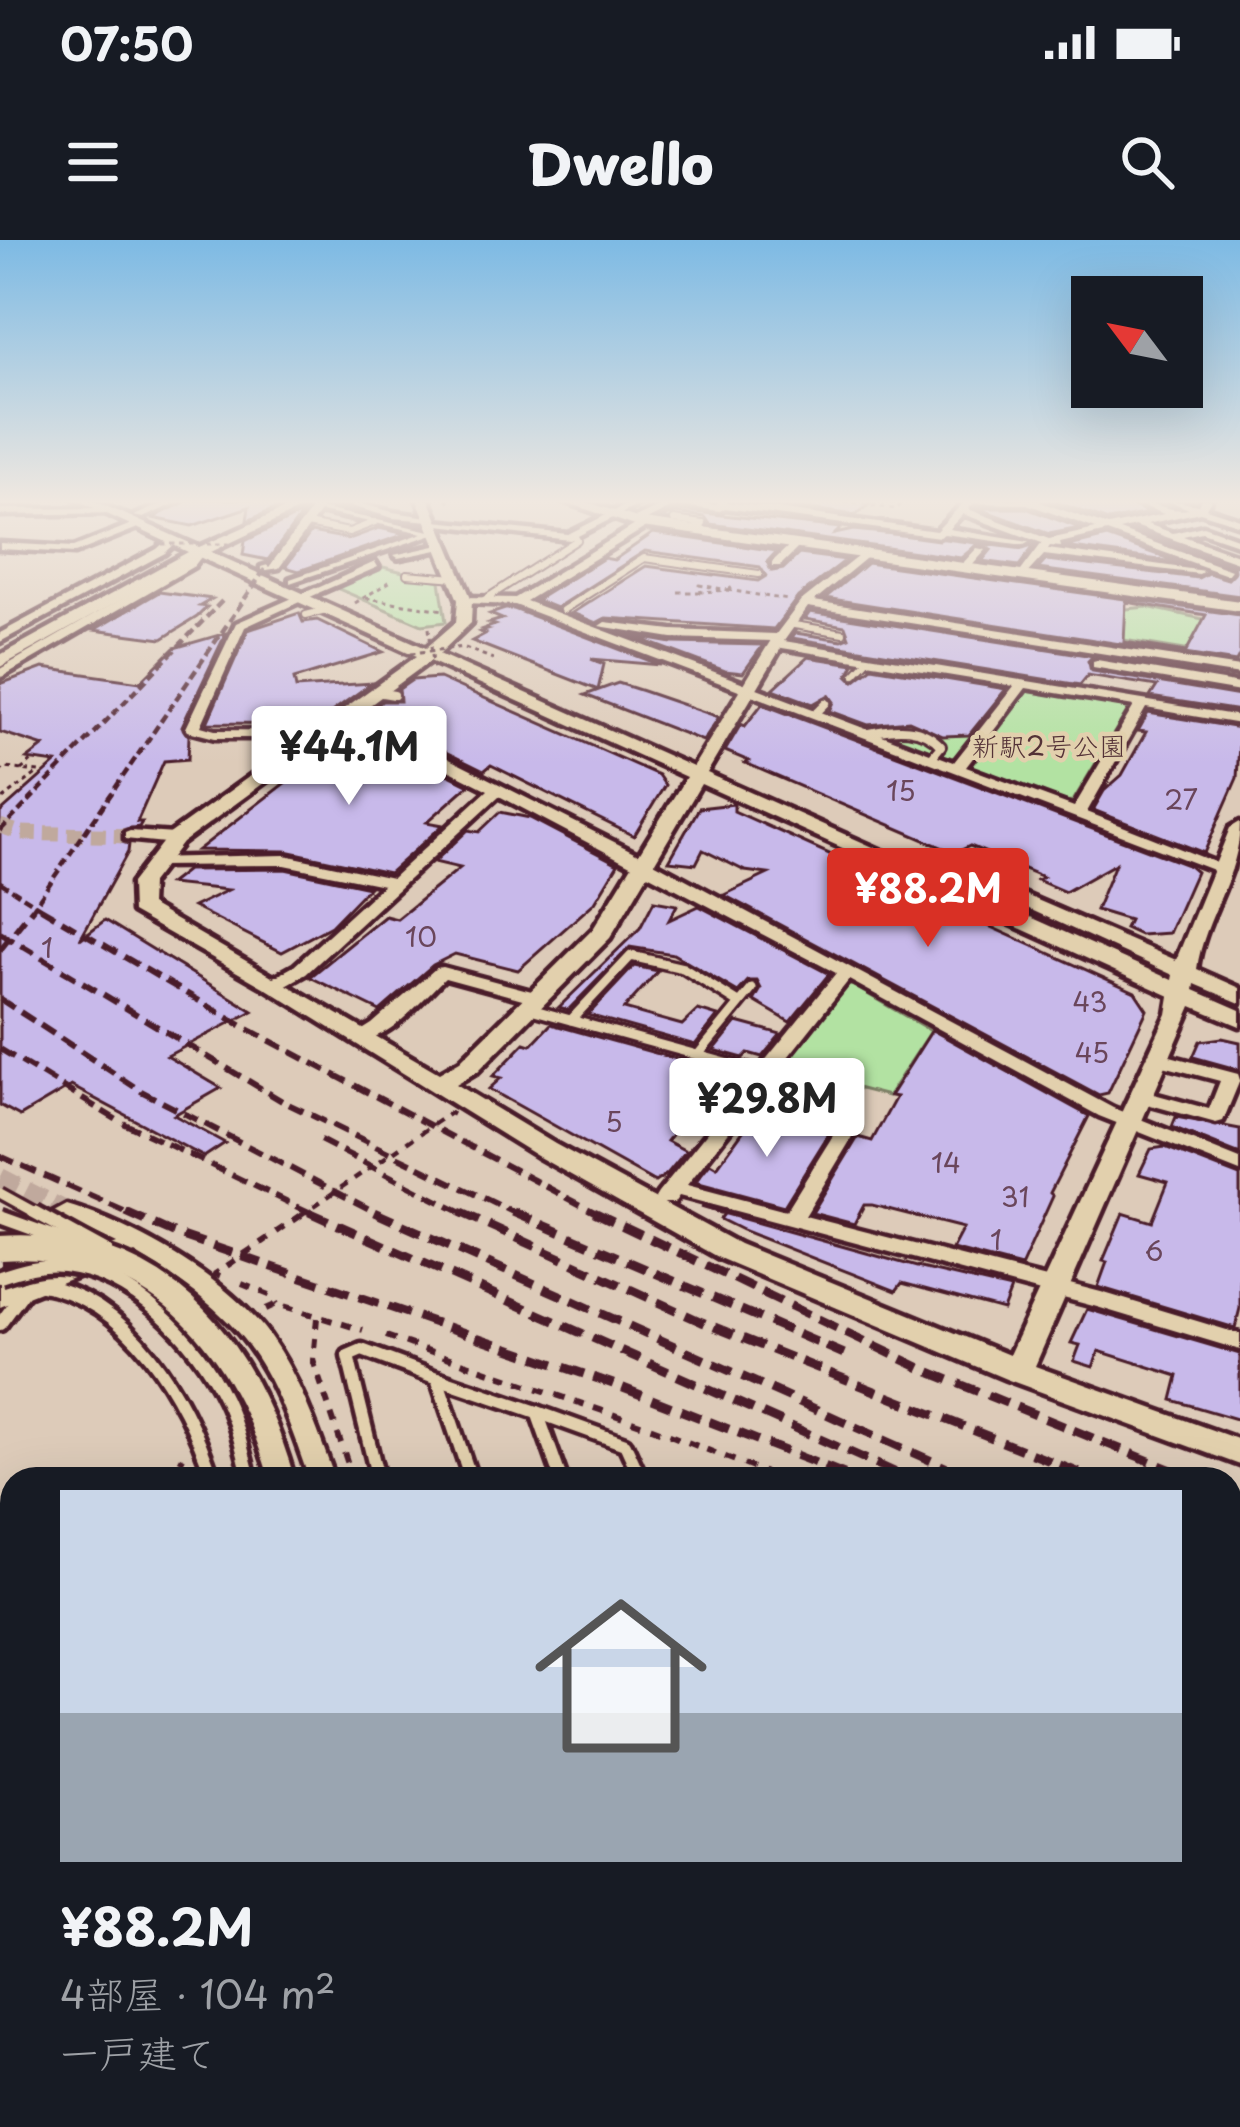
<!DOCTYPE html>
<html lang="ja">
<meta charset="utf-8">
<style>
body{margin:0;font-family:"Playpen Sans","Klee One",sans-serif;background:#20242c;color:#f1f3f6;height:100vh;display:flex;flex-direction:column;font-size:45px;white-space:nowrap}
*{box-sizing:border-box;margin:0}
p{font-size:39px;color:#9ea1a6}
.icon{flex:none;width:66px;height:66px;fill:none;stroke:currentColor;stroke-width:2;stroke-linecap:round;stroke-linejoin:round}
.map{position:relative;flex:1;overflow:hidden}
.drawer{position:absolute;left:0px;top:1227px;width:1242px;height:660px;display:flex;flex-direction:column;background:#171b24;border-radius:36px 36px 0 0;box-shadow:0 12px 48px #0002}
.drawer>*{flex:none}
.needle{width:78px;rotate:302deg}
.controls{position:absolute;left:1071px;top:36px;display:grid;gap:24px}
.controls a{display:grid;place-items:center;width:132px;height:132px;border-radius:0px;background:#171b24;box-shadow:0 12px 48px #0002;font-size:60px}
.price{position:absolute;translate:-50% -102px;padding:0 27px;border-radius:12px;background:#fff;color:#222;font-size:39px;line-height:78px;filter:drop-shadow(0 3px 6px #0008)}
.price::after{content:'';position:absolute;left:50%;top:72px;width:36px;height:27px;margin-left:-18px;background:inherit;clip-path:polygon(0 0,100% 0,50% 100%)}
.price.on{background:#d93025;color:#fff}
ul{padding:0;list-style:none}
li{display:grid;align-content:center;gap:24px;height:636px;padding:0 60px}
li+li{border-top:3px solid #363941}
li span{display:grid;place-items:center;height:372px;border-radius:0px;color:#555}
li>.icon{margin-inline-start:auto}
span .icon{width:216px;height:216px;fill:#fffc;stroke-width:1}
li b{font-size:51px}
.status{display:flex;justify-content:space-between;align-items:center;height:84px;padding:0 60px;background:#171b24;direction:ltr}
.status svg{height:33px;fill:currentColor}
header{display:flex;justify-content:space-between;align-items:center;height:156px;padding:0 60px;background:#171b24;font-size:54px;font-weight:800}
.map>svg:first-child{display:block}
</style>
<div class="status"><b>07:50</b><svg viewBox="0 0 49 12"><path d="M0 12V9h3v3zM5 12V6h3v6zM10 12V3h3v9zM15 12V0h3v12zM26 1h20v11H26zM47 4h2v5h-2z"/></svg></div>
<header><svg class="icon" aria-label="menu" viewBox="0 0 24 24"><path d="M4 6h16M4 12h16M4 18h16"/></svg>Dwello<svg class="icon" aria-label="search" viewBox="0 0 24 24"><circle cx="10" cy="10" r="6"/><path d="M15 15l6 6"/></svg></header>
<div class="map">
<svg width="1240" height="1887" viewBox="0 0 1240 1887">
<rect width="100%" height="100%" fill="#ddcbb9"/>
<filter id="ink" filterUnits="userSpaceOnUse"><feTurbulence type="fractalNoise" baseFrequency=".00833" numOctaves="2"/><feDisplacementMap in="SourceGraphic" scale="24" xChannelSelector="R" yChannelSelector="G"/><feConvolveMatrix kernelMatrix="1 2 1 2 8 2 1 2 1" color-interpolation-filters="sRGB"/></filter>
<g filter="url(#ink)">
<g fill="#b2e2a2" stroke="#7e8066" stroke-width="3">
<polygon points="379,326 440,341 446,382 422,385 336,348"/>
<polygon points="1147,367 1240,387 1240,419 1087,394 1106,371"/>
<polygon points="904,428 1011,446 1014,449 958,520 952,520 855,483"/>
<polygon points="1026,448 1129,468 1073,561 1061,562 966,525"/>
<polygon points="852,745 931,791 888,856 779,828 842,746"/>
</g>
<g fill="#c8b9ea" stroke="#4a1f2b" stroke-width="3" fill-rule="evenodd">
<polygon points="189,259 297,259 247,281 249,267 192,286 153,278"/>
<polygon points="735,259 876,259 856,275"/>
<polygon points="1048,259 1121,259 1148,273 1108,281"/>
<polygon points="977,268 1026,268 1080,288 1049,294"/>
<polygon points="677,270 841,288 835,294 853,290 945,299 1023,309 1035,305 1019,326 982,321 991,310 978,304 961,318 710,284 705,277 675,273 663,277"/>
<polygon points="303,273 268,320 243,315 245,301"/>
<polygon points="379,288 406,294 299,331 285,327 311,292 349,299"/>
<polygon points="1135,291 1240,327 1240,356 1038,329 1046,320 1198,338 1208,333 1228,339 1234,333 1233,326"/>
<polygon points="653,293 777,311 767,322 772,331 783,329 799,314 846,320 798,357 774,389 606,378 596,383 572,373 646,326 758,341 766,336 760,327 645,311 556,368 536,360 604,318 614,320"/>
<polygon points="1107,297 1181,323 1065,307"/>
<path d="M867 323 1240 375V414L1236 422 825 358ZM1126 362 1206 375 1186 412 1124 402Z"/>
<polygon points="159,352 212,359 200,366 207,367 197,377 162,399 94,390"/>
<polygon points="505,369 514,369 661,425 591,419 604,424 598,450 472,401 485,394 480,392 487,390 483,389 495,385 489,383 502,379 490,374"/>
<polygon points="810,372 1093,416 1088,421 1092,431 1240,456 1240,471 1150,457 1157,446 1088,435 1080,445 792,398 795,393 842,400 849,397 845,386 805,379"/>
<polygon points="299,373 303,382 317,380 383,412 294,439 296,448 372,443 315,484 207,483 248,390"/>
<polygon points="226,393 182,486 189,496 188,519 164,521 137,582 142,582 139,587 121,590 122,602 129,604 128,612 80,699 105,680 253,771 167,816 221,848 174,875 225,903 204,917 71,846 20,876 0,865 0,573 56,523 27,519 44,506 0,492 0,444 43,428 140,442 174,408"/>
<polygon points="632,396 672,403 763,405 743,433 725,431"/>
<polygon points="808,417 854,424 848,435 854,441 872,427 1006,449 969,495 943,496 909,481 868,485 830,471 834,462 829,455 813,464 773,449"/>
<polygon points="439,438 658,535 665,545 634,596 491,525 484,531 367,473 382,461 400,461 399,449 412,440"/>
<polygon points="618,443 643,451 719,477 703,501 585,455"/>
<polygon points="762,464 1188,625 1196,632 1169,693 1140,695 1125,688 1129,680 1096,670 1115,624 1065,652 1037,640 1043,637 970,606 955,613 745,523 749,521 725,511 741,484 745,486"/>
<polygon points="1148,473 1240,488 1237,538 1204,613 1093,570 1104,551 1122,535 1146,492 1138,491"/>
<polygon points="356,488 469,545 427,582 443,585 389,633 286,611 198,610"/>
<polygon points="734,564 734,571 1135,752 1147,770 1108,853 1099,855 724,655 768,634 745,631 703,610 696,624 669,621 699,568"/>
<polygon points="500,572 530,578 618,624 595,662 518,730 455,714 433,725 380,771 310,737 385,676 397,679 460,628 434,622 468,590 479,592"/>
<polygon points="285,629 369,647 331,686 282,712 193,667 228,650 169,644 187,630"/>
<polygon points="654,661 677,665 669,680 699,666 829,734 790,782 754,761 761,749 757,741 748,741 738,752 673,714 630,707 568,770 559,767 640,688"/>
<polygon points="634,726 658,731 624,769 682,785 698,770 718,776 695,805 588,775"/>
<polygon points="737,782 781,794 762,817 748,813 743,818 714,810"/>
<polygon points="551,784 731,834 721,847 708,850 667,901 686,911 667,934 655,942 489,849 501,838 493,836 525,803 531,805"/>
<polygon points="932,790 1089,876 1050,953 1053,956 1021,1027 952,1009 963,988 872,965 864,965 854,984 812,973 858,897 872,901 896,857 890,856"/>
<polygon points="1222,798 1240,802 1240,830 1193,817 1200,801"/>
<polygon points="757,872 830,892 784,966 695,942 710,923 717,927"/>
<polygon points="1176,877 1240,889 1240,914 1172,887"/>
<polygon points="1165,907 1240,936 1240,1068 1235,1088 1098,1047 1107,1022 1103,1021 1123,973 1152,982 1168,942 1139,934 1151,909"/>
<polygon points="701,967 917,1027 1011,1049 1003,1070 902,1043 896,1051 742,990 720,979 724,974"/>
<polygon points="1087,1069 1240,1114 1240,1180 1172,1160 1178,1136 1099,1111 1093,1127 1074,1121 1080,1105 1071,1103"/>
</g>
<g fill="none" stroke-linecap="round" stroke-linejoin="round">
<polyline stroke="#c0a99d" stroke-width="15" stroke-dasharray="15 8" stroke-linecap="butt" points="0,586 21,593 130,596"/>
<polyline stroke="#c0a99d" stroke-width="20" stroke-dasharray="20 9" stroke-linecap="butt" points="0,938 67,972"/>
<defs>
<g id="service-far3">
<polyline points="645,259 651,260"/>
<polyline points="674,280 703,284 695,290"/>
<polyline points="307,284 349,292 375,282"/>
<polyline points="407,334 456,338"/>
<polyline points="484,360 577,300 575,297"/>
<polyline points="563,370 644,318 759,334"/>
<polyline points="306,375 326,370"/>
<polyline points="788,384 843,393"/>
<polyline points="855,434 869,419"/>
</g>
<g id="service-far2">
<polyline points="376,452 394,455"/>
<polyline points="816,473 826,463"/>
<path d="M870 493C896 487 922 485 941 506L931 518"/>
</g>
<g id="service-far1">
<polyline points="527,768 766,834"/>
<polyline points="571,780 631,716 683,728 739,763"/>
<polyline points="698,815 752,749"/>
</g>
<g id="service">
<path d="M38 1044C132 1060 186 1158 213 1239"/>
<polyline points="0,1084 23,1053"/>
<polyline points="437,1138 537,1172 561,1239"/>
<polyline points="537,1172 625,1204 641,1239"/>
<polyline points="378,1239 348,1116 362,1110 437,1138 471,1239"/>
</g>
<g id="pedestrian">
<polygon points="314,267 431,291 438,289 442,291 290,343 290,339 423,293 317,271"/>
<polygon points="444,304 447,308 398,318 394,315"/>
<polygon points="375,322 378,327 318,353 311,351"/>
</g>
<g id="minor">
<polygon points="173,259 185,259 143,278 134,276"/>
<polygon points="326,259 341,259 393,272 436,278 431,281 393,278"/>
<polygon points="638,259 650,259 570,300 430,284 435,281 568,294"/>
<path d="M675 259 716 265 718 259H728L727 262 936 291 967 259H1044L1040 262 1108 286 1164 274 1125 259C1148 259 1167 273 1189 269L1164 259 1198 265 1201 259H1211L1206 268 1240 279V285L1200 272 1147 284 1173 293 1203 286 1240 299V305L1202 292 1183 296 1240 316V323L1135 286 1119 290 1231 330 1227 335 1107 292 1060 303 1061 307 1050 306 1048 309 1204 331 1199 334 1044 315 1023 338 1018 335 1042 303 963 274 949 289 1029 302 1024 305 944 294 939 297 725 268 720 271 676 265 645 281 648 286 526 361 954 522 1014 446 776 407 771 401 672 398 599 386 605 382 672 390 776 394 801 361 867 309 871 314 814 361 1240 427V435L808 367 784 401 1240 476V484L1146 468 1087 572 1232 629 1224 634 1218 632 515 365 465 363 459 360 465 357 515 358 635 285 631 284V280ZM974 263 1027 264 1096 289 1049 299 968 269ZM1026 448 1134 466 1074 567 966 527Z"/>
<polygon points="303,262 322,269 279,328 261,331 261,327 271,324 311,270 300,267"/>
<polygon points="110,268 113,273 0,275 0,269"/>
<polygon points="139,281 143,286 75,313 0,309 0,303 74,307"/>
<polygon points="166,296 174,296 177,302 165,313 0,402 0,393 157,309 166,301"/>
<polygon points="794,301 803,303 780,326 772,326 772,322"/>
<polygon points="977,308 986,310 970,328 962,328 962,324"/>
<polygon points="199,310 204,313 194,326 0,438 0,429 186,322"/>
<polygon points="315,348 319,349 319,353 245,387 201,486 215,490 318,491 325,495 323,498 215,498 188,491 186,488 236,383"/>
<polygon points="1097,420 1240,444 1240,452 1093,427 1093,421"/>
<path d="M342 470H352L650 620 1113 868 1240 919V932L1099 876 849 740 758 855 856 882 859 886 805 976 1101 1052 1240 1094V1110L1097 1067 679 956 674 963H658L655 958 658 953 836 733 499 556 306 734 281 748H269V740L294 726 383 645 285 625 156 626 148 621 150 618 285 615 392 638 488 550 342 476ZM750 865 837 889 786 971 687 945Z"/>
<polygon points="130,591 175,594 183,599 175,604 125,599 125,593"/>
<path d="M442 727 543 754 546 758 537 763 445 738C422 759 389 803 355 800L353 796 372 784 436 728Z"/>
<polygon points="1159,813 1238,834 1240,840 1223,881 1216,883 1136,861 1133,857 1143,851 1209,869 1220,841 1152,823 1150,819 1152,815"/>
<path d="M67 965C134 985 227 1038 269 1095 300 1138 317 1189 335 1239H309C268 1118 247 1080 135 1013L0 1067V1033L43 978ZM69 981 117 1004 16 1044 59 988Z"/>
<polygon points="0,1365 12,1368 12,1392 0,1389"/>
<polygon points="12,1446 12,1474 0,1478 0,1451"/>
<polygon points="12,1728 12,1764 0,1769 0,1733"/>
<polygon points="344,1875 380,1875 385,1887 349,1887"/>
<polygon points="419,1875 455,1875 459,1887 423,1887"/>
<polygon points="527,1875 564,1875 569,1887 532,1887"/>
<polygon points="591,1875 628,1875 633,1887 596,1887"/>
</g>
<g id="tertiary">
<path d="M75 259H90L199 307 307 259H322L211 312 426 408 456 382 458 360 417 259H429L472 360 471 383 439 414 693 527 771 400H781L784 403 707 533 1172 740 1173 735 981 647 984 643H998L1176 720 1230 588 1240 582C1240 637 1204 676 1197 729L1240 748V763L1195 744 1194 750 1240 770V786L1192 766 1035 1126 1240 1200V1225L1006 1139 719 1018 537 916 267 749 132 672 131 643 168 595 417 416 199 317 0 427V415L188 312ZM430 421 686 537 593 689 460 821 439 833 150 665 151 643 182 603ZM701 544 1170 756 1167 774 1009 1115 739 1004 555 904 456 844 478 831 610 698Z"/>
<polygon points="1230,1574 1240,1578 1240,1616 1230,1613"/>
</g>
<polygon id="secondary" points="557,259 577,259 637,278 1240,361 1240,371 635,286"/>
<polygon id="trunk" points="463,1875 525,1875 530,1887 468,1887"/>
</defs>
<use href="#service-far3" stroke="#4a1f2b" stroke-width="10"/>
<use href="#service-far2" stroke="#4a1f2b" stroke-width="14"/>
<use href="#service-far1" stroke="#4a1f2b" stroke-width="16"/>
<use href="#service" stroke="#4a1f2b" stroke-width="21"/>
<use href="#pedestrian" stroke="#4a1f2b" stroke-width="10"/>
<use href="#minor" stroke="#4a1f2b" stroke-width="9"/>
<use href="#tertiary" stroke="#4a1f2b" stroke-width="9"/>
<use href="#secondary" stroke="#4a1f2b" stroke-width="9"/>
<use href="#trunk" stroke="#4a1f2b" stroke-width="9"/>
<g stroke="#4a1f2b" stroke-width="3" stroke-dasharray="4.5 4.5" stroke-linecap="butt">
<polyline points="447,259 450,263"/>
<polyline points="836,261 896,269 907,259"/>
<polyline points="881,261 900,264"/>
<polygon points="699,345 728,350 701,352"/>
<polyline points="728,350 788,360"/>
<polyline points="728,350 734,346"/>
<polyline points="678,352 701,352"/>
<polyline points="366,358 444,370"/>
<polyline points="355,363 391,341"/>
<polyline points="465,408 493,419"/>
<polyline points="21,530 33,520"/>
<polyline points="0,532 5,528 39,532 3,559"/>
</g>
<g stroke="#4a1f2b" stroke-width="6" stroke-dasharray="10 10" stroke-linecap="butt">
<polyline points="242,1044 272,1056 277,1064"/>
<polyline points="266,1069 277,1064 363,1090"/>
<polyline points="317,1078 313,1120 353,1239"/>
<polyline points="386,1096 652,1188 781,1239"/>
<polyline points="171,1239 183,1217"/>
</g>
<g stroke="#4a1f2b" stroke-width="8" stroke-dasharray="14 14" stroke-linecap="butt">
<polyline points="0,1413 12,1415"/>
<polyline points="0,1554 12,1547"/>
</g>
<use href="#service-far3" stroke="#e2d0ad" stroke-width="6"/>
<use href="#service-far2" stroke="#e2d0ad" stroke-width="8"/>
<use href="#service-far1" stroke="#e2d0ad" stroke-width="9"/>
<use href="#service" stroke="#e2d0ad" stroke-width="12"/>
<use href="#pedestrian" fill="#e2d0ad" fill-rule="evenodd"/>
<use href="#minor" fill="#e2d0ad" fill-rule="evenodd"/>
<use href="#tertiary" fill="#e2d0ad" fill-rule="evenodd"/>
<use href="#secondary" fill="#e2d0ad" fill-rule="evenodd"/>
<use href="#trunk" fill="#fbdf96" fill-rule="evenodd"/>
<g stroke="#4a1f2b" stroke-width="4.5" stroke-dasharray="9 4.5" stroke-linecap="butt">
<polyline points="0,591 225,358"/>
<polyline points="0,642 46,671"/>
<polyline points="31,671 313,259"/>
</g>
<g stroke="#4a1f2b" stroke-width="6" stroke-dasharray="16 8" stroke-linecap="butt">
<polyline points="41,668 242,786 600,975"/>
<polyline points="0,693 282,861 519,975"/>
<polyline points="0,710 33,668"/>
<polyline points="0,759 141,851 381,975"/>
<polyline points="0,809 117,880 315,975"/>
<polyline points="320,900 466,975"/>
<polyline points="0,916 133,975"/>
</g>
<g stroke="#4a1f2b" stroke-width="9" stroke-dasharray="21 10" stroke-linecap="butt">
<polyline points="126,972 171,992 613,1144 857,1239"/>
<polyline points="309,972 910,1239"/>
<polyline points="374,972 972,1239"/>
<polyline points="460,972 702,1082 1095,1239"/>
<polyline points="513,972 844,1114"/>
<polyline points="594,972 925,1130 1194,1239"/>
<polyline points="1230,1269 1240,1273"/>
<polyline points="1230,1290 1240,1294"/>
<polyline points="1230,1355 1240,1359"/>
</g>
<g stroke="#4a1f2b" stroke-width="12" stroke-dasharray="27 14" stroke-linecap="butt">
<polyline points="1230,1380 1240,1385"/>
<polyline points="1230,1401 1240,1405"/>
</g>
<defs>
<polyline id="service-bridge-far1" points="0,953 40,975"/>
<g id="service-bridge">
<polyline points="34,972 107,1012"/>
<polyline points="0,977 75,1004"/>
<path d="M0 1037C21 1030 41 1024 64 1026 133 1034 196 1099 225 1159 237 1184 243 1212 250 1239"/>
</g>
<path id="minor-bridge" d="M0 1008C157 998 241 1099 282 1239"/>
</defs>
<use href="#service-bridge-far1" stroke="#4a1f2b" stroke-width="16" stroke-linecap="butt"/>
<use href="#service-bridge" stroke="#4a1f2b" stroke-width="21" stroke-linecap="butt"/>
<use href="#minor-bridge" stroke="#4a1f2b" stroke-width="33" stroke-linecap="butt"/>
<g stroke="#4a1f2b" stroke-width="3" stroke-dasharray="4.5 4.5" stroke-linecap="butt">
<polyline points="162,304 231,304"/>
<polyline points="429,388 434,432"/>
<polyline points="402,414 464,407"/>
</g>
<polyline stroke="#4a1f2b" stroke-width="4.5" stroke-dasharray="8 8" stroke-linecap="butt" points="301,975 450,873 454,875"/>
<polyline stroke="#4a1f2b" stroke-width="6" stroke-dasharray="10 10" stroke-linecap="butt" points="220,1036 215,1034 306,972"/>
<use href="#service-bridge-far1" stroke="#e2d0ad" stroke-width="9"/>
<use href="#service-bridge" stroke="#e2d0ad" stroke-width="12"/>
<use href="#minor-bridge" stroke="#e2d0ad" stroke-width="24"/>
</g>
</g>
<linearGradient id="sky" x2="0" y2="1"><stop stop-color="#7dbae4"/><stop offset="0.5" stop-color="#f0e8e0"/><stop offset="1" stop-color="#f0e8e0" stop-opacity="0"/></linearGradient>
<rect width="1240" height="523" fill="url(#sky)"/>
<g text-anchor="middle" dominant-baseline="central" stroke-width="9" stroke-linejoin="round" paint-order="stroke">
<g font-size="27" fill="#543237" stroke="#e2d0ad">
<text x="1049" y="504">新駅2号公園</text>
</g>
<g font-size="27" fill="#6a465b">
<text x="901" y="549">15</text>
<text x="1181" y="558">27</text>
<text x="421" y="695">10</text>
<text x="47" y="706">1</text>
<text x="1090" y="760">43</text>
<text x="1092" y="811">45</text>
<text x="614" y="880">5</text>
<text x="946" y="921">14</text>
<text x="1015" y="955">31</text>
<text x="996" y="998">1</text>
<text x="1154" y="1009">6</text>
</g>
</g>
</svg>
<div class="controls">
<a><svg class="needle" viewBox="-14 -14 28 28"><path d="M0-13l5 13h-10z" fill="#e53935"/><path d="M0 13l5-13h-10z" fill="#9ea1a6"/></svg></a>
</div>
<b class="price" style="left:349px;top:568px">¥44.1M</b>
<b class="price on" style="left:928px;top:710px">¥88.2M</b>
<b class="price" style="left:767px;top:920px">¥29.8M</b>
<section class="drawer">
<ul>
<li><span style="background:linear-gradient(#c9d6e8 60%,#9aa5b1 0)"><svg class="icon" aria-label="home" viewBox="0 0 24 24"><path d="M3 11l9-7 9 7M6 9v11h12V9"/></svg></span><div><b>¥88.2M</b><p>4部屋 · 104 m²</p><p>一戸建て</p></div></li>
</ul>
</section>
</div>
